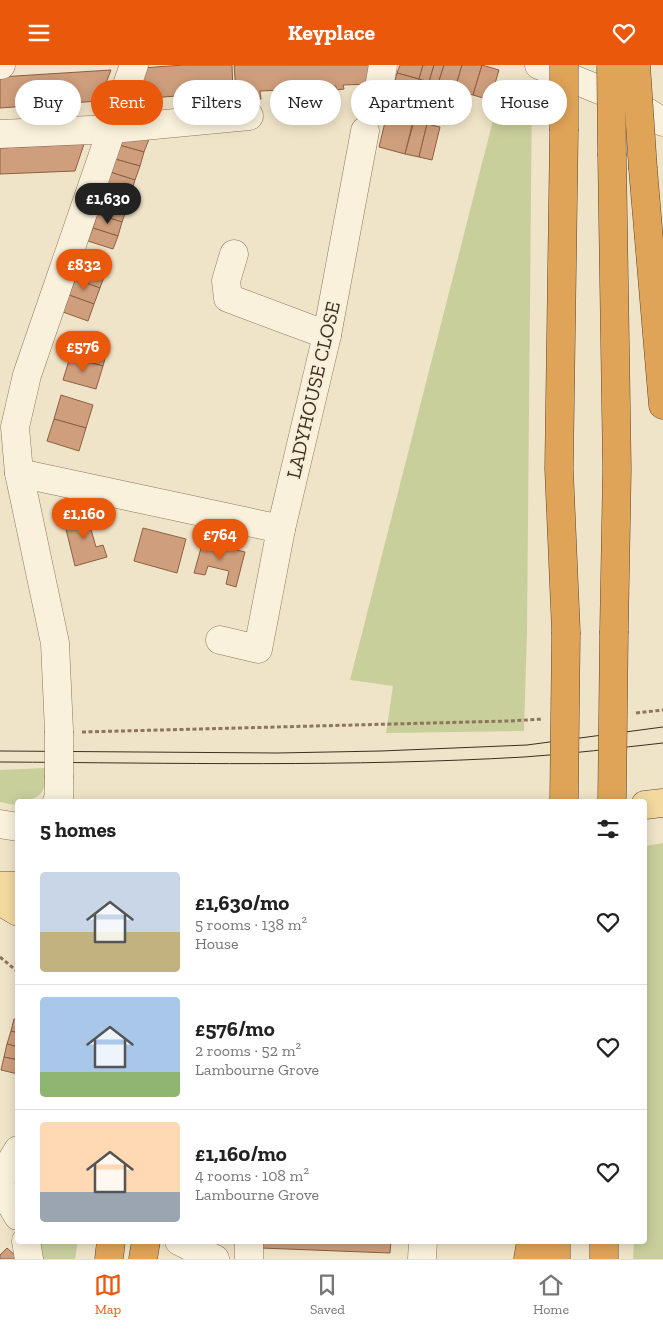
<!DOCTYPE html>
<meta charset="utf-8">
<style>
body{margin:0;font-family:"Zilla Slab",serif;background:#f2f2f2;color:#222;height:100vh;display:flex;flex-direction:column;font-size:19px;white-space:nowrap}
*{box-sizing:border-box;margin:0}
p{font-size:16px;color:#767676}
.icon{flex:none;width:28px;height:28px;fill:none;stroke:currentColor;stroke-width:2;stroke-linecap:round;stroke-linejoin:round}
.map{position:relative;flex:1;overflow:hidden}
.details{position:absolute;left:15px;top:734px;width:632px;height:445px;display:flex;flex-direction:column;background:#fff;border-radius:5px;box-shadow:0 2px 12px #0003}
.details>*{flex:none}
.top-card{position:absolute;left:15px;top:15px;width:634px;height:45px;display:flex;gap:10px}
.price{position:absolute;translate:-50% -42px;padding:0 11px;border-radius:18px;background:#ea580c;color:#fff;font-size:16px;line-height:32px;filter:drop-shadow(0 1px 2px #0008)}
.price::after{content:'';position:absolute;left:50%;top:30px;width:15px;height:11px;margin-left:-8px;background:inherit;clip-path:polygon(0 0,100% 0,50% 100%)}
.price.current{background:#222;color:#fff}
ul{padding:0;list-style:none}
li{display:flex;align-items:center;gap:15px;height:125px;padding:0 25px}
li+li{border-top:1px solid #e0e0e0}
li span{display:grid;place-items:center;flex:none;width:140px;height:100px;border-radius:5px;color:#555}
li>.icon{margin-inline-start:auto}
span .icon{width:60px;height:60px;fill:#fffc;stroke-width:1}
li b{font-size:21px}
h2{display:flex;justify-content:space-between;align-items:center;height:60px;padding:0 25px;font-size:21px}
.pill{padding:0 18px;border-radius:22px;background:#fff;box-shadow:0 2px 12px #0003;font-size:18px;line-height:45px}
.pill.current{background:#ea580c;color:#fff}
header{display:flex;justify-content:space-between;align-items:center;height:65px;padding:0 25px;background:#ea580c;color:#fff;font-size:22px;font-weight:700}
.menu{display:flex;justify-content:space-around;align-items:center;height:70px;border-top:1px solid #e0e0e0;background:#fff;font-size:14px;color:#767676}
.menu a{display:grid;justify-items:center;gap:2px}
.menu .current{color:#ea580c}
.map>svg:first-child{display:block}
</style>
<header><svg class="icon" aria-label="menu" viewBox="0 0 24 24"><path d="M4 6h16M4 12h16M4 18h16"/></svg>Keyplace<svg class="icon" aria-label="heart" viewBox="0 0 24 24"><path d="M12 20l-8-8c-3-5 5-10 8-4 3-6 11-1 8 4z"/></svg></header>
<div class="map">
<svg width="663" height="1194" viewBox="0 0 663 1194">
<rect width="100%" height="100%" fill="#f0e4c8"/>
<g fill="#c9cf9b">
<polygon points="532,20 527,567 524,666 386,668 393,621 350,615 500,28"/>
<path d="M46 703C47 726 41 736 18 736L17 740H15L0 737V705Z"/>
<polygon points="663,778 663,1194 633,1194 634,1176 645,1176 645,781"/>
<polygon points="40,1176 78,1176 75,1194 41,1194"/>
</g>
<g fill="#cf9f7d" stroke="#8d5f41">
<polygon points="184,0 232,0 233,27 229,27 229,37 218,38 217,28 150,33 149,35 129,38 141,3"/>
<polygon points="234,0 371,0 368,19 343,20 344,24 336,25 336,21 329,22 329,25 320,26 320,23 307,24 307,27 296,28 296,24 294,24 294,31 282,32 282,25 260,26 261,34 246,35 246,26 236,27"/>
<polygon points="400,0 423,0 419,14 397,8"/>
<polygon points="423,0 434,0 429,17 419,14"/>
<polygon points="434,0 444,0 438,19 429,17"/>
<polygon points="444,0 462,0 455,24 438,19"/>
<polygon points="462,0 482,0 473,30 455,24"/>
<polygon points="482,0 499,5 490,35 473,30"/>
<polygon points="111,5 99,36 0,43 0,12"/>
<polygon points="397,8 419,14 412,39 390,33"/>
<polygon points="388,45 414,52 405,89 379,82"/>
<polygon points="414,56 427,59 419,92 405,89"/>
<polygon points="427,59 440,62 432,95 419,92"/>
<polygon points="124,66 149,74 144,87 119,80"/>
<polygon points="84,79 75,106 0,109 0,83"/>
<polygon points="119,80 144,87 140,101 115,94"/>
<polygon points="115,94 140,101 135,115 110,107"/>
<polygon points="110,107 135,115 131,129 106,121"/>
<polygon points="106,121 131,129 127,143 102,135"/>
<polygon points="102,135 127,143 122,157 97,149"/>
<polygon points="97,149 122,157 118,171 93,163"/>
<polygon points="93,163 118,171 113,184 88,176"/>
<polygon points="81,197 106,206 100,223 75,214"/>
<polygon points="75,214 100,223 94,239 69,230"/>
<polygon points="69,230 94,239 88,256 63,247"/>
<polygon points="77,269 109,278 103,301 70,292"/>
<polygon points="70,292 103,301 96,324 63,315"/>
<polygon points="61,330 93,340 86,363 54,354"/>
<polygon points="54,354 86,363 79,386 47,376"/>
<polygon points="97,448 100,459 90,461 96,482 103,480 107,492 75,501 64,456"/>
<polygon points="143,463 186,474 177,508 134,496"/>
<polygon points="203,476 245,487 236,522 226,519 229,506 208,501 205,510 194,508"/>
<polygon points="14,954 18,954 18,968 11,966"/>
<polygon points="11,966 18,968 18,982 7,979"/>
<polygon points="7,979 18,982 18,995 4,992"/>
<polygon points="4,992 18,995 18,1009 1,1005"/>
<polygon points="261,1176 391,1176 390,1188 261,1183"/>
<polygon points="7,1183 17,1192 15,1194 0,1194 0,1190"/>
</g>
<g fill="none" stroke-linecap="round" stroke-linejoin="round">
<defs>
<g id="minor">
<polyline points="0,0 1,0"/>
<polyline points="539,0 634,39 663,57"/>
<polyline points="376,40 383,0"/>
<polyline points="0,69 112,64 249,51"/>
<polyline points="234,189 226,216 228,233 327,270"/>
<polyline points="19,408 281,464"/>
<polyline points="220,575 258,584 281,464 327,270 365,66"/>
<polyline points="59,666 55,578 19,408 15,362 27,310 134,0"/>
<polyline points="57,736 59,733 59,713"/>
<polyline points="0,759 18,762"/>
<polyline points="0,1115 18,1085"/>
<polyline points="0,1121 18,1151"/>
<polyline points="26,1176 29,1194"/>
<polyline points="179,1176 215,1194"/>
<polyline points="249,1176 249,1194"/>
<polyline points="422,1194 423,1176"/>
</g>
<g id="major">
<polyline points="645,740 663,738"/>
<polyline points="0,821 18,821"/>
<polyline points="0,836 18,847"/>
</g>
<g id="highway">
<polyline points="564,66 559,404 566,567"/>
<polyline points="612,91 617,404 614,566"/>
<polyline points="643,104 663,340"/>
<polyline points="109,1194 111,1176"/>
<polyline points="143,1194 146,1176"/>
<polyline points="528,1194 531,1176"/>
<polyline points="556,1194 556,1176"/>
<polyline points="604,1194 604,1176"/>
</g>
</defs>
<use href="#minor" stroke="#8d765c" stroke-width="29"/>
<use href="#major" stroke="#5b4430" stroke-width="29"/>
<use href="#highway" stroke="#5b4430" stroke-width="29"/>
<g stroke="#8d765c" stroke-width="3" stroke-dasharray="4 2.5" stroke-linecap="butt">
<polyline points="636,648 663,645"/>
<polyline points="82,667 509,656 543,654"/>
<polyline points="0,892 18,907"/>
</g>
<use href="#minor" stroke="#faf1dc" stroke-width="28"/>
<use href="#major" stroke="#f3d9a0" stroke-width="28"/>
<use href="#highway" stroke="#e0a458" stroke-width="28"/>
<g stroke="#3d2e20" stroke-width="1">
<polyline points="0,686 277,688 381,686 527,680 663,662"/>
<path d="M0 697C175 698 350 702 524 692 570 689 617 683 663 678"/>
</g>
<defs>
<polyline id="minor-bridge" points="59,666 59,713"/>
<g id="highway-bridge">
<polyline points="564,0 564,66"/>
<polyline points="611,0 612,91"/>
<polyline points="636,0 643,104"/>
<polyline points="564,736 566,567"/>
<polyline points="612,736 614,566"/>
</g>
</defs>
<use href="#minor-bridge" stroke="#8d765c" stroke-width="29" stroke-linecap="butt"/>
<use href="#highway-bridge" stroke="#5b4430" stroke-width="29" stroke-linecap="butt"/>
<use href="#minor-bridge" stroke="#faf1dc" stroke-width="28"/>
<use href="#highway-bridge" stroke="#e0a458" stroke-width="28"/>
</g>
<g text-anchor="middle" dominant-baseline="central" stroke-width="4" stroke-linejoin="round" paint-order="stroke">
<g font-size="20" fill="#3d2e20" stroke="#f7eed8">
<text transform="translate(313 325) rotate(-77)">LADYHOUSE CLOSE</text>
</g>
</g>
</svg>
<b class="price current" style="left:108px;top:160px">£1,630</b>
<b class="price" style="left:84px;top:226px">£832</b>
<b class="price" style="left:83px;top:308px">£576</b>
<b class="price" style="left:84px;top:475px">£1,160</b>
<b class="price" style="left:220px;top:496px">£764</b>
<div class="top-card">
<a class="pill">Buy</a>
<a class="pill current">Rent</a>
<a class="pill">Filters</a>
<a class="pill">New</a>
<a class="pill">Apartment</a>
<a class="pill">House</a>
</div>
<section class="details">
<h2>5 homes<svg class="icon" aria-label="filters" viewBox="0 0 24 24"><path d="M4 7h16M4 17h16"/><circle cx="9" cy="7" r="2"/><circle cx="15" cy="17" r="2"/></svg></h2>
<ul>
<li><span style="background:linear-gradient(#c9d6e8 60%,#c2b280 0)"><svg class="icon" aria-label="home" viewBox="0 0 24 24"><path d="M3 11l9-7 9 7M6 9v11h12V9"/></svg></span><div><b>£1,630/mo</b><p>5 rooms · 138 m²</p><p>House</p></div><svg class="icon" aria-label="heart" viewBox="0 0 24 24"><path d="M12 20l-8-8c-3-5 5-10 8-4 3-6 11-1 8 4z"/></svg></li>
<li><span style="background:linear-gradient(#a9c7e8 75%,#8fb573 0)"><svg class="icon" aria-label="home" viewBox="0 0 24 24"><path d="M3 11l9-7 9 7M6 9v11h12V9"/></svg></span><div><b>£576/mo</b><p>2 rooms · 52 m²</p><p>Lambourne Grove</p></div><svg class="icon" aria-label="heart" viewBox="0 0 24 24"><path d="M12 20l-8-8c-3-5 5-10 8-4 3-6 11-1 8 4z"/></svg></li>
<li><span style="background:linear-gradient(#ffd9b3 70%,#9aa5b1 0)"><svg class="icon" aria-label="home" viewBox="0 0 24 24"><path d="M3 11l9-7 9 7M6 9v11h12V9"/></svg></span><div><b>£1,160/mo</b><p>4 rooms · 108 m²</p><p>Lambourne Grove</p></div><svg class="icon" aria-label="heart" viewBox="0 0 24 24"><path d="M12 20l-8-8c-3-5 5-10 8-4 3-6 11-1 8 4z"/></svg></li>
</ul>
</section>
</div>
<nav class="menu">
<a class="current"><svg class="icon" aria-label="map" viewBox="0 0 24 24"><path d="M3 6l6-2 6 2 6-2v14l-6 2-6-2-6 2zM9 4v14M15 6v14"/></svg>Map</a>
<a><svg class="icon" aria-label="saved" viewBox="0 0 24 24"><path d="M7 4h10v16l-5-4-5 4z"/></svg>Saved</a>
<a><svg class="icon" aria-label="home" viewBox="0 0 24 24"><path d="M3 11l9-7 9 7M6 9v11h12V9"/></svg>Home</a>
</nav>
